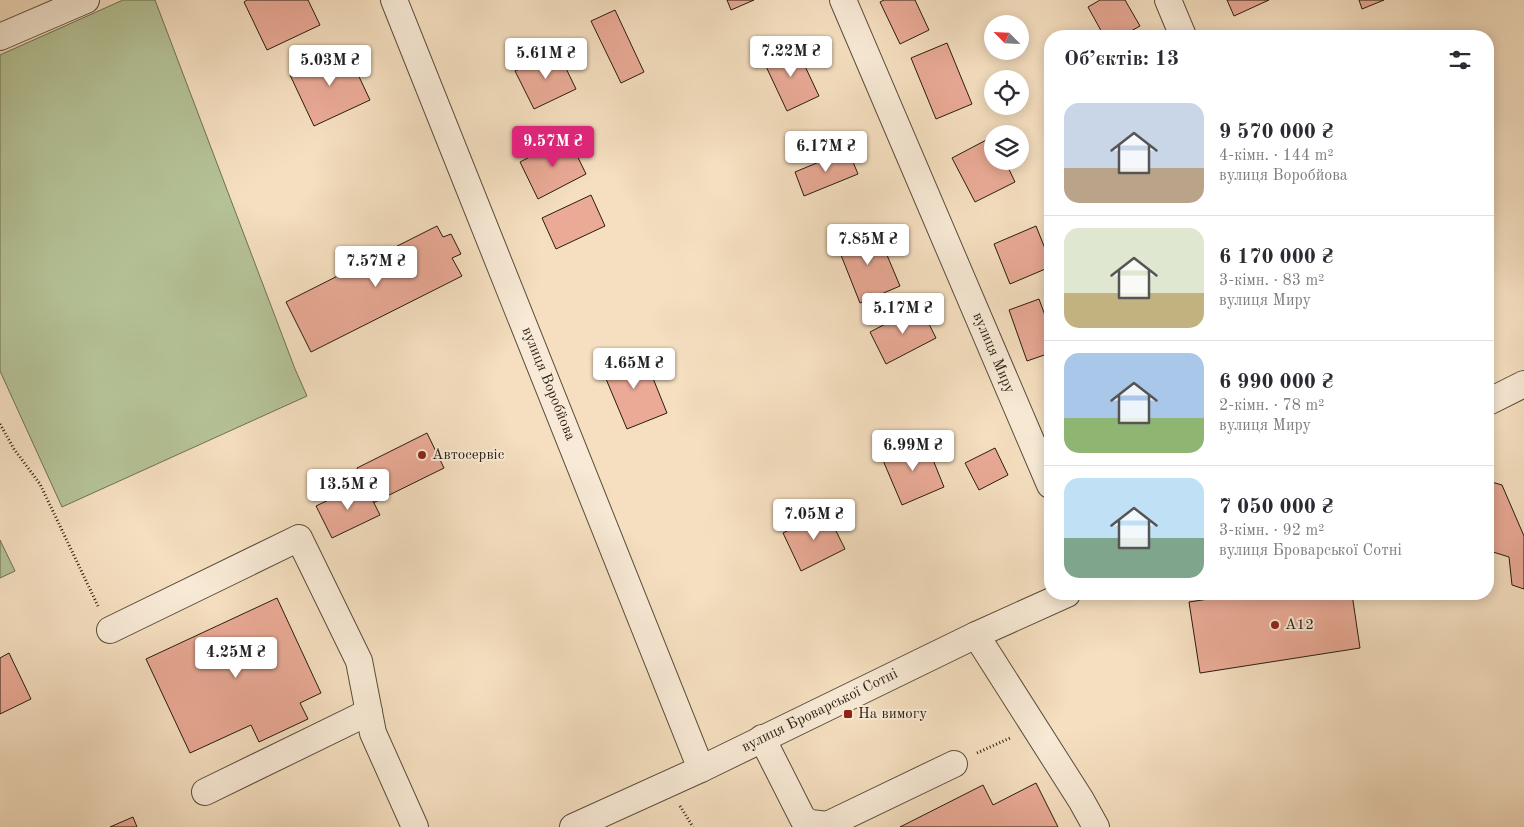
<!DOCTYPE html>
<html lang="uk">
<meta charset="utf-8">
<style>
body{margin:0;font-family:"Old Standard TT",serif;background:#f7f7f7;color:#2b2b33;height:100vh;display:flex;flex-direction:column;font-size:19px;white-space:nowrap}
*{box-sizing:border-box;margin:0}
p{font-size:16px;color:#7c7c81}
.icon{flex:none;width:28px;height:28px;fill:none;stroke:currentColor;stroke-width:2;stroke-linecap:round;stroke-linejoin:round}
.map{position:relative;flex:1;overflow:hidden}
.panel{position:absolute;left:1044px;top:30px;width:450px;height:570px;display:flex;flex-direction:column;background:#fff;border-radius:20px;box-shadow:0 2px 12px #0003}
.panel>*{flex:none}
.needle{width:32px;rotate:294deg}
.controls{position:absolute;left:984px;top:15px;display:grid;gap:10px}
.controls a{display:grid;place-items:center;width:45px;height:45px;border-radius:50%;background:#fff;box-shadow:0 2px 12px #0003;font-size:25px}
.price{position:absolute;translate:-50% -42px;padding:0 11px;border-radius:5px;background:#fff;color:#222;font-size:16px;line-height:32px;filter:drop-shadow(0 1px 2px #0008)}
.price::after{content:'';position:absolute;left:50%;top:30px;width:15px;height:11px;margin-left:-8px;background:inherit;clip-path:polygon(0 0,100% 0,50% 100%)}
.price.current{background:#db2777;color:#fff}
ul{padding:0;list-style:none}
li{display:flex;align-items:center;gap:15px;height:125px;padding:0 20px}
li+li{border-top:1px solid #e1e1e2}
li span{display:grid;place-items:center;flex:none;width:140px;height:100px;border-radius:15px;color:#555}
li>.icon{margin-inline-start:auto}
span .icon{width:60px;height:60px;fill:#fffc;stroke-width:1}
li b{font-size:21px}
h2{display:flex;justify-content:space-between;align-items:center;height:60px;padding:0 20px;font-size:21px}
.map>svg:first-child{display:block}
</style>
<div class="map">
<svg width="1524" height="827" viewBox="0 0 1524 827">
<rect width="100%" height="100%" fill="#f5dfc0"/>
<filter id="stains"><feTurbulence type="fractalNoise" baseFrequency=".004" numOctaves="4"/><feColorMatrix values="0 0 0 0 .2 0 0 0 0 .09 0 0 0 0 .02 0 0 0 .5 -.17"/></filter>
<radialGradient id="worn" r=".72"><stop offset=".6" stop-color="#630" stop-opacity="0"/><stop offset="1" stop-color="#630" stop-opacity=".3"/></radialGradient>
<g fill="#b5c397" stroke="#6e7053">
<polygon points="123,0 155,0 295,369 307,396 62,507 0,371 0,55"/>
<polygon points="0,540 15,571 0,578"/>
</g>
<g fill="#eaaa96" stroke="#271c0f">
<polygon points="247,0 308,0 320,25 267,50 244,2"/>
<polygon points="727,0 754,0 731,10"/>
<polygon points="884,0 915,0 929,30 900,44 880,2"/>
<polygon points="1100,0 1125,0 1140,26 1122,36 1104,36 1088,7"/>
<polygon points="1227,0 1269,0 1234,16"/>
<polygon points="1359,0 1384,0 1362,9"/>
<polygon points="615,10 644,72 621,83 591,21"/>
<polygon points="947,43 972,104 936,119 911,58"/>
<polygon points="795,45 819,96 787,111 763,60"/>
<polygon points="346,49 370,100 314,126 290,75"/>
<polygon points="557,50 576,89 534,109 515,71"/>
<polygon points="568,137 586,174 538,199 520,162"/>
<polygon points="992,137 992,161 1005,161 1015,182 975,202 952,158"/>
<polygon points="848,150 858,174 804,196 795,172"/>
<polygon points="591,195 605,226 556,249 542,218"/>
<polygon points="437,226 443,237 451,234 461,254 452,258 462,276 311,352 286,302"/>
<polygon points="1036,226 1050,261 1050,267 1010,284 994,244"/>
<polygon points="876,229 900,286 860,303 837,245"/>
<polygon points="1039,299 1050,329 1050,353 1027,361 1009,310"/>
<polygon points="920,306 936,338 886,364 870,332"/>
<polygon points="642,351 667,413 627,429 601,367"/>
<polygon points="427,433 444,468 373,503 357,468"/>
<polygon points="925,440 944,487 902,505 882,458"/>
<polygon points="995,448 1008,475 979,490 965,463"/>
<polygon points="1488,481 1502,485 1524,536 1524,589 1512,585 1509,557 1493,552 1488,566"/>
<polygon points="364,483 380,515 332,538 316,506"/>
<polygon points="826,511 845,549 801,571 783,533"/>
<polygon points="1241,594 1352,594 1360,648 1200,673 1189,602"/>
<polygon points="277,598 321,693 300,703 308,719 259,742 251,725 190,753 146,659"/>
<polygon points="9,653 31,699 0,714 0,658"/>
<polygon points="1036,783 1058,827 900,827 983,785 993,805"/>
<polygon points="133,817 137,827 110,827"/>
</g>
<g fill="none" stroke-linecap="round" stroke-linejoin="round">
<defs>
<g id="minor">
<polyline points="394,0 701,769"/>
<polyline points="843,0 1050,485"/>
<polyline points="1168,0 1183,36"/>
<polyline points="0,37 86,0"/>
<polyline points="1488,402 1524,384"/>
<polyline points="110,630 299,538 359,661 373,733 415,827"/>
<polyline points="976,635 1081,800 1096,827"/>
<polyline points="762,738 803,819 811,823 827,825 954,764"/>
<polyline points="205,792 369,712"/>
<polyline points="573,827 701,769 976,635 1067,594"/>
</g>
</defs>
<use href="#minor" stroke="#5a4d3b" stroke-width="28"/>
<g stroke="#271c0f" stroke-width="3" stroke-dasharray="1 2.5" stroke-linecap="butt">
<polyline points="0,424 14,449 40,484 98,606"/>
<polyline points="977,753 1010,738"/>
<polyline points="680,806 693,827"/>
</g>
<use href="#minor" stroke="#f8ead6" stroke-width="26"/>
</g>
<g fill="#8f2418" stroke="#f8ead6" stroke-width="2">
<circle cx="422" cy="455" r="5"/>
<circle cx="1275" cy="625" r="5"/>
<rect x="843" y="709" width="10" height="10" rx="2.5"/>
</g>
<g text-anchor="middle" dominant-baseline="central" stroke-width="4" stroke-linejoin="round" paint-order="stroke">
<g font-size="15" fill="#271c0f" stroke="#f8ead6">
<text transform="translate(993 353) rotate(67)">вулиця Миру</text>
<text transform="translate(548 384) rotate(68)">вулиця Воробйова</text>
<text transform="translate(820 711) rotate(-26)">вулиця Броварської Сотні</text>
</g>
<g font-size="15" fill="#271c0f" stroke="#f8ead6" text-anchor="start">
<text x="432" y="455">Автосервіс</text>
<text x="1285" y="625">А12</text>
<text x="858" y="714">На вимогу</text>
</g>
</g>
<rect width="100%" height="100%" filter="url(#stains)"/>
<rect width="100%" height="100%" fill="url(#worn)"/>
</svg>
<div class="controls">
<a><svg class="needle" viewBox="-14 -14 28 28"><path d="M0-13l5 13h-10z" fill="#e53935"/><path d="M0 13l5-13h-10z" fill="#7c7c81"/></svg></a>
<a><svg class="icon" aria-label="locate" viewBox="0 0 24 24"><circle cx="12" cy="12" r="6"/><path d="M12 2v4M12 18v4M2 12h4M18 12h4"/></svg></a>
<a><svg class="icon" aria-label="layers" viewBox="0 0 24 24"><path d="M12 4l9 5-9 5-9-5zM3 14l9 5 9-5"/></svg></a>
</div>
<b class="price" style="left:791px;top:78px">7.22M ₴</b>
<b class="price" style="left:546px;top:80px">5.61M ₴</b>
<b class="price" style="left:330px;top:87px">5.03M ₴</b>
<b class="price current" style="left:553px;top:168px">9.57M ₴</b>
<b class="price" style="left:826px;top:173px">6.17M ₴</b>
<b class="price" style="left:868px;top:266px">7.85M ₴</b>
<b class="price" style="left:376px;top:288px">7.57M ₴</b>
<b class="price" style="left:903px;top:335px">5.17M ₴</b>
<b class="price" style="left:634px;top:390px">4.65M ₴</b>
<b class="price" style="left:913px;top:472px">6.99M ₴</b>
<b class="price" style="left:348px;top:511px">13.5M ₴</b>
<b class="price" style="left:814px;top:541px">7.05M ₴</b>
<b class="price" style="left:236px;top:679px">4.25M ₴</b>
<section class="panel">
<h2>Об’єктів: 13<svg class="icon" aria-label="filters" viewBox="0 0 24 24"><path d="M4 7h16M4 17h16"/><circle cx="9" cy="7" r="2"/><circle cx="15" cy="17" r="2"/></svg></h2>
<ul>
<li><span style="background:linear-gradient(#c9d6e8 65%,#b9a48a 0)"><svg class="icon" aria-label="home" viewBox="0 0 24 24"><path d="M3 11l9-7 9 7M6 9v11h12V9"/></svg></span><div><b>9 570 000 ₴</b><p>4-кімн. · 144 m²</p><p>вулиця Воробйова</p></div></li>
<li><span style="background:linear-gradient(#dfe7d0 65%,#c2b280 0)"><svg class="icon" aria-label="home" viewBox="0 0 24 24"><path d="M3 11l9-7 9 7M6 9v11h12V9"/></svg></span><div><b>6 170 000 ₴</b><p>3-кімн. · 83 m²</p><p>вулиця Миру</p></div></li>
<li><span style="background:linear-gradient(#a9c7e8 65%,#8fb573 0)"><svg class="icon" aria-label="home" viewBox="0 0 24 24"><path d="M3 11l9-7 9 7M6 9v11h12V9"/></svg></span><div><b>6 990 000 ₴</b><p>2-кімн. · 78 m²</p><p>вулиця Миру</p></div></li>
<li><span style="background:linear-gradient(#bfe0f5 60%,#7fa58c 0)"><svg class="icon" aria-label="home" viewBox="0 0 24 24"><path d="M3 11l9-7 9 7M6 9v11h12V9"/></svg></span><div><b>7 050 000 ₴</b><p>3-кімн. · 92 m²</p><p>вулиця Броварської Сотні</p></div></li>
</ul>
</section>
</div>
